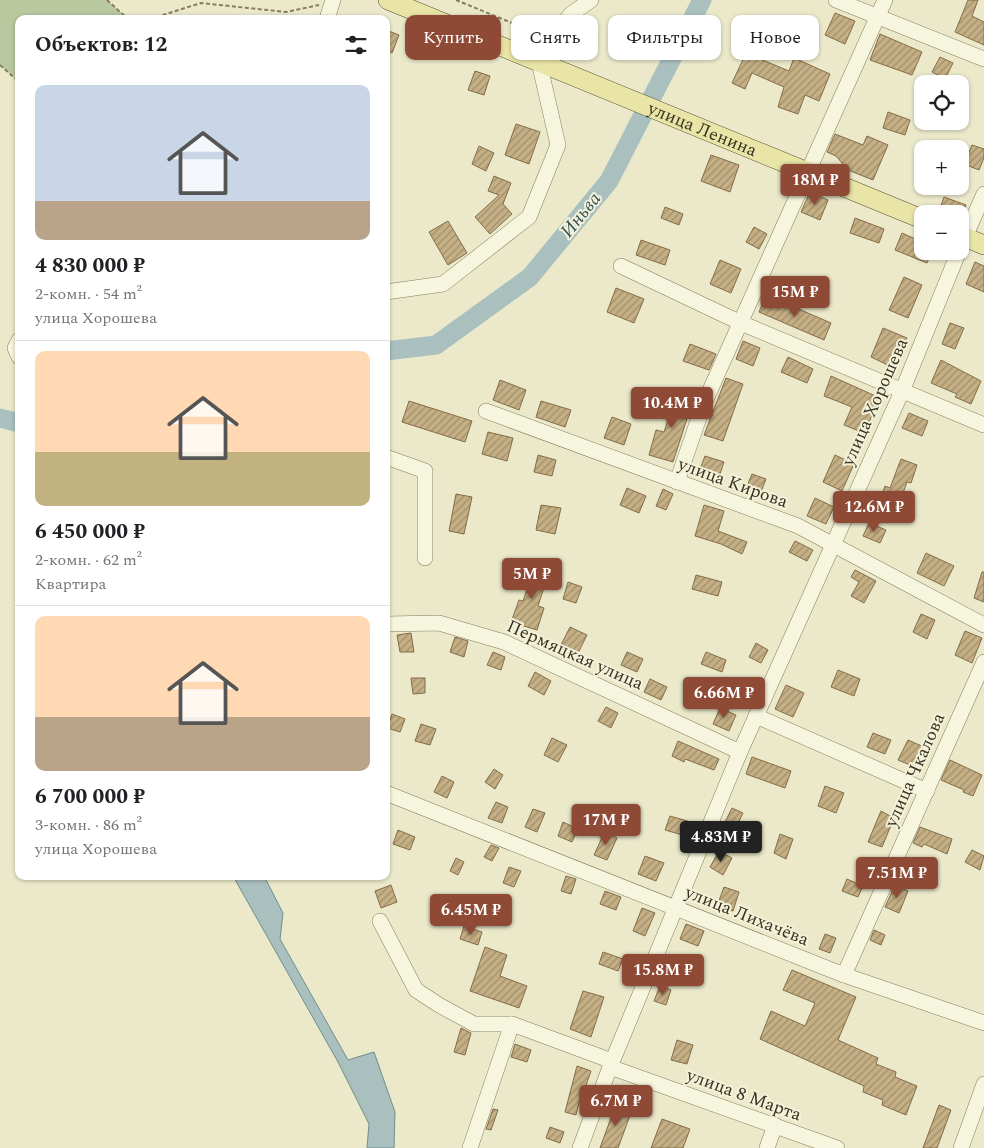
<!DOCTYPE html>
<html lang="ru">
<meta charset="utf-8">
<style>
body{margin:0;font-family:Spectral,serif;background:#f2f2f2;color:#202124;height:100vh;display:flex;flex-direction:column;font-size:19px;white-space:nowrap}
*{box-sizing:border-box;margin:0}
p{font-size:16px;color:#757577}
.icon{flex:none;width:28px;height:28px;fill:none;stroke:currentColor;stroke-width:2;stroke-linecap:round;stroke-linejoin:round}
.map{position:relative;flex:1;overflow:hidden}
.details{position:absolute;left:15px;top:15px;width:375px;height:865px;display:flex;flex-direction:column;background:#fff;border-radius:10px;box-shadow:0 1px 4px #0004}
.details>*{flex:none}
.top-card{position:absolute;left:405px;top:15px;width:475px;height:45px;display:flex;gap:10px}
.controls{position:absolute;left:914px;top:75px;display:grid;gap:10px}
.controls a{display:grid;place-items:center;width:55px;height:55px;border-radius:10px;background:#fff;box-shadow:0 1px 4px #0004;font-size:25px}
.price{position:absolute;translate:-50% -42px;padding:0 11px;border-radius:5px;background:#8f4a36;color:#fff;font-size:16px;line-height:32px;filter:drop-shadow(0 1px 2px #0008)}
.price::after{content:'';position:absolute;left:50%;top:30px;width:15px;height:11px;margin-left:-8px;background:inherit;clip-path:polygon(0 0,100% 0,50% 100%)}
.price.selected{background:#222;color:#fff}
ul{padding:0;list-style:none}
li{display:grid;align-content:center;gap:10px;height:265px;padding:0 20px}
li+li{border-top:1px solid #e0e0e0}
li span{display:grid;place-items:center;height:155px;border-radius:10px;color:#555}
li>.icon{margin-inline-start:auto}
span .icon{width:90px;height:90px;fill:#fffc;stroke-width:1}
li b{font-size:21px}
h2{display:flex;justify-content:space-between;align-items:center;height:60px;padding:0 20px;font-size:21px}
.chip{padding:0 18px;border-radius:10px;background:#fff;box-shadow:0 1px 4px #0004;font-size:18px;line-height:45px}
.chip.selected{background:#8f4a36;color:#fff}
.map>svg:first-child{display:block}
</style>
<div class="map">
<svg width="984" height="1148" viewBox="0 0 984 1148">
<defs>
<pattern id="building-hatch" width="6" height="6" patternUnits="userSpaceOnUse" patternTransform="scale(1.25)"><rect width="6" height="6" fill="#c5af84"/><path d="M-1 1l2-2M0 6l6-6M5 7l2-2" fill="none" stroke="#a18f6c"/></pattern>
</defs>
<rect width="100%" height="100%" fill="#ebe9ca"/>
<polygon fill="#b9c89f" points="0,0 107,0 128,19 19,19 19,82 0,65"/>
<polygon fill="#aac0bf" stroke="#718e8d" points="233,876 264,876 283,913 280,939 348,1060 374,1052 395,1112 394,1148 367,1148 369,1124 338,1062"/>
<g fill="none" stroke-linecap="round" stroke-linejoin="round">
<g stroke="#aac0bf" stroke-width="19">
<polyline points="386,351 436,345 530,277 609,181 702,0"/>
<polyline points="0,418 19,423"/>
</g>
</g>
<g fill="url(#building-hatch)" stroke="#836d48">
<polygon points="968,0 978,0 972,16 984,22 984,45 955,32"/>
<polygon points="835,13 855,21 845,44 825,35"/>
<polygon points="386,30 399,35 392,53 386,50"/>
<polygon points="880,34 922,52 912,75 870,60"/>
<polygon points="746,53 789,71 794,58 830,74 819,101 805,95 798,114 778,107 784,87 752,73 745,89 732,83"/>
<polygon points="940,57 953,63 945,79 932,72"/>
<polygon points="475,71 490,76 484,95 468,90"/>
<polygon points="888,112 910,120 905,135 883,128"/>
<polygon points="516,124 540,132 529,164 505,155"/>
<polygon points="835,134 863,145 867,136 888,145 873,180 848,170 836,156 827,152"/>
<polygon points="972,145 984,149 984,158 979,170 964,164"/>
<polygon points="479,146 494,153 486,171 472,164"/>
<polygon points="711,155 739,165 730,192 701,181"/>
<polygon points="494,176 511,183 503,204 512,214 490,234 475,217 499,195 488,191"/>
<polygon points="810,192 828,200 820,220 801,212"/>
<polygon points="944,197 966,205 962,214 938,214"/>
<polygon points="665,207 683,214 679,225 661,218"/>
<polygon points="855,218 884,229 879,243 850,233"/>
<polygon points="448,221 467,253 448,265 429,232"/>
<polygon points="754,227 767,234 759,249 746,242"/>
<polygon points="902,233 922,242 922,251 932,251 927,263 895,250"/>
<polygon points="641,240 670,250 665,265 636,255"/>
<polygon points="720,260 741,269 731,293 710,284"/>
<polygon points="975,262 984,266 984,292 966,284"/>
<polygon points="904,277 922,285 908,318 889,310"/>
<polygon points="616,288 644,299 634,323 607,312"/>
<polygon points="766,295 831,323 824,340 759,312"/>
<polygon points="950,323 964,328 955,349 942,344"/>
<polygon points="883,328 907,338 894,368 871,357"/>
<polygon points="743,341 760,348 753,366 736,359"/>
<polygon points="690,344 716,354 709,370 683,361"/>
<polygon points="788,357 813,369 807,383 781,372"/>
<polygon points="941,360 981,381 971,404 955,397 957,394 931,383"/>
<polygon points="831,376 880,398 864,433 844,425 852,407 824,396"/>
<polygon points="726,378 743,384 723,441 704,435"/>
<polygon points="500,380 526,390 519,410 493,400"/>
<polygon points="677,392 694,397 673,462 649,455 656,430 664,432"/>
<polygon points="409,401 472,421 465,442 402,422"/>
<polygon points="541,401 571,410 565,427 536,417"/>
<polygon points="909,413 928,421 922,436 902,428"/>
<polygon points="612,417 631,424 624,445 604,438"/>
<polygon points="488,432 513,438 507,461 482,454"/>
<polygon points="538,455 556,460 552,476 534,472"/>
<polygon points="835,455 854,464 842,491 823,482"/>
<polygon points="705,456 724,462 718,480 698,474"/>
<polygon points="901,459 917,465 911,483 907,482 895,515 877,508 885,486 890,488"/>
<polygon points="752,474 766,479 759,497 745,491"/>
<polygon points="627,488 646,496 639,513 620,505"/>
<polygon points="663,489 673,494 666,510 656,506"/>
<polygon points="456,494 472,497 464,534 449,531"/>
<polygon points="815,498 834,507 826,524 807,516"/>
<polygon points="541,505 561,508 555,534 536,530"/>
<polygon points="704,505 724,511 718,531 747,542 742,554 721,544 695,536"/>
<polygon points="869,523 886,530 880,543 863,536"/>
<polygon points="795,541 813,550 807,561 789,552"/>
<polygon points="926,553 954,566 944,586 917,573"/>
<polygon points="536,564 550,569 538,606 544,608 537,630 511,622 519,600 523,601"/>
<polygon points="855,570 876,581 864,603 851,596 859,582 851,577"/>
<polygon points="982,572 984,572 984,602 974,598"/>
<polygon points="696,575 722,582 718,596 692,589"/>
<polygon points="568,582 582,587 576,603 563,599"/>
<polygon points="921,614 935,620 927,639 913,632"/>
<polygon points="570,627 587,635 578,653 561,645"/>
<polygon points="965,631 982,638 972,663 955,655"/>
<polygon points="411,633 414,652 400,652 397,635"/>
<polygon points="455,637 468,641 464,657 450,652"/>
<polygon points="756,643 768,650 761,663 749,657"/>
<polygon points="493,652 505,657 501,670 487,665"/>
<polygon points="627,652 643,659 637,672 621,665"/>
<polygon points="706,652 726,660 722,672 701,664"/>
<polygon points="838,670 860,679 854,696 831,687"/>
<polygon points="535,672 551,681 544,695 528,686"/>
<polygon points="411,678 425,678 425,693 413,694"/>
<polygon points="650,679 667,687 661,700 644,692"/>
<polygon points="786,685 804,693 793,717 775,709"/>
<polygon points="606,707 618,713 611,728 598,721"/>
<polygon points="720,708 736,715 729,731 713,724"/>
<polygon points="392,714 405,719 400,732 387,728"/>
<polygon points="421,724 436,729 430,745 415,741"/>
<polygon points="873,733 891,740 885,754 867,747"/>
<polygon points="552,738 567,745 558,762 544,755"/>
<polygon points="908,740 924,747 915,767 898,760"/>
<polygon points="678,741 719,759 714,770 685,759 684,762 672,756"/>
<polygon points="752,757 791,771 785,788 746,774"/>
<polygon points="950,760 982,775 973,796 963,792 964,790 941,780"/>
<polygon points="494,769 503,775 495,789 485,782"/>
<polygon points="442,776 454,782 447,798 434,792"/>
<polygon points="825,786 844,793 836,813 818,806"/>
<polygon points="496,802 508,807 502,823 488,818"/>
<polygon points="732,808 743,813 733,834 721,830"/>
<polygon points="533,809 545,813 537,832 525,827"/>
<polygon points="881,811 894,818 882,847 868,842"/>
<polygon points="670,816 691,822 686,836 665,830"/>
<polygon points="563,822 578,829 572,842 558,836"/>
<polygon points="920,827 952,839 947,854 924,844 922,847 913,843"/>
<polygon points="398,830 415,837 410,850 393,844"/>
<polygon points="605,831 617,838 607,860 594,855"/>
<polygon points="780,834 793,839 786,859 774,853"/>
<polygon points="491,845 499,848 492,861 484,857"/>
<polygon points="972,850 984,856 980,870 965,862"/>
<polygon points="719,851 732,858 723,875 710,867"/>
<polygon points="645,856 664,863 656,881 638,874"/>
<polygon points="456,858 464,862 458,875 450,871"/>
<polygon points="509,867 521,871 514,887 503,883"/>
<polygon points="566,876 576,879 571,894 561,891"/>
<polygon points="847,879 863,886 858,897 842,891"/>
<polygon points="391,885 397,902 381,908 375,891"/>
<polygon points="895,885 908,891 899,913 885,907"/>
<polygon points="724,887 739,892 733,911 717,906"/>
<polygon points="605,891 621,897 616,910 600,904"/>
<polygon points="642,908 655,913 645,936 633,931"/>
<polygon points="686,924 704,931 698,946 680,939"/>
<polygon points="464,926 482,932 478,945 460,939"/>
<polygon points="874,930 885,935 881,945 870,940"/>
<polygon points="825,934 836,938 830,953 819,949"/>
<polygon points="485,947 507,955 500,976 527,986 519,1008 470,991"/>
<polygon points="603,952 623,959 618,971 599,964"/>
<polygon points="792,970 856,997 838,1040 878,1058 876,1064 896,1072 895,1077 917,1086 906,1115 882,1105 883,1100 863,1092 864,1086 760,1039 771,1011 805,1026 815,1003 783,990"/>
<polygon points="660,986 671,990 666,1005 654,1001"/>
<polygon points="583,991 604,997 591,1037 570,1029"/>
<polygon points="461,1028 471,1033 465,1055 454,1052"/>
<polygon points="677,1040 693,1045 687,1064 671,1060"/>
<polygon points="515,1044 531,1050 527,1062 511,1057"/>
<polygon points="577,1066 591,1071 585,1088 583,1087 576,1115 565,1112"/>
<polygon points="616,1104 632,1110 618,1148 600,1148"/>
<polygon points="939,1105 951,1110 937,1148 923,1148"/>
<polygon points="493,1109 498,1110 491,1130 486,1129"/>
<polygon points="662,1119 690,1129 683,1148 651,1148"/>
<polygon points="550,1127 564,1132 560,1143 546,1138"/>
</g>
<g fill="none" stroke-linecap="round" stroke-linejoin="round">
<defs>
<g id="minor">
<polyline points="836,0 984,59"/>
<polyline points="327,19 333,0"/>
<polyline points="534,61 571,14 591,0"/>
<polyline points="961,246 984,194"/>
<polyline points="621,266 741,323 984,425"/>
<polyline points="386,292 443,284 529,217 558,145 539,62"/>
<polyline points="19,340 15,348 19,357"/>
<polyline points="486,411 798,526 984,625"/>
<polyline points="386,457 425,471 425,558"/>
<polyline points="677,482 703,406 885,0"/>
<polyline points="386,624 439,623 504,642 740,752"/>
<polyline points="756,716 927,791"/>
<polyline points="386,793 844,975 984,1023"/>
<polyline points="380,921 416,990 439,1005 474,1024 512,1024 612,1061"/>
<polyline points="844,975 984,662"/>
<polyline points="610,1067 837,1148"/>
<polyline points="470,1148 512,1024"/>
<polyline points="580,1148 610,1067 740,752 903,389 959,251"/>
<polyline points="767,1148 775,1125"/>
<polyline points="961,1148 984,1084"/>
</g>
<g id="major">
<path id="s1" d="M388 0 922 219"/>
<polyline points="960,235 984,245"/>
</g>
</defs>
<use href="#minor" stroke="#867d60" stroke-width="16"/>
<use href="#major" stroke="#544b33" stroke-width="20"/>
<g stroke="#867d60" stroke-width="2" stroke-dasharray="4 2.5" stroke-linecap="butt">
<polyline points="107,0 128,19"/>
<polyline points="456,0 512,23 516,37"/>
<polyline points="150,19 201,3 286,12 319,5"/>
<polyline points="0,65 19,82"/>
</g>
<use href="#minor" stroke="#f6f5dd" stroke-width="15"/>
<use href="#major" stroke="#e9e5a6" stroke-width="19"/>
</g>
<g text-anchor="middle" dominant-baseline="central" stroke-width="4" stroke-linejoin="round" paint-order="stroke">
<g font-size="18" fill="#383222" stroke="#f3f2d9">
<text stroke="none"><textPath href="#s1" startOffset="340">улица Ленина</textPath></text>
<text transform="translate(875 402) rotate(-66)">улица Хорошева</text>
<text transform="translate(733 483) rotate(20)">улица Кирова</text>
<text transform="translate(575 655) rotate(24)">Пермяцкая улица</text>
<text transform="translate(915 770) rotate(-66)">улица Чкалова</text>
<text transform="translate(747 916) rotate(22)">улица Лихачёва</text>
<text transform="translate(744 1095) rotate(20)">улица 8 Марта</text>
</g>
<g font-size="19" font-style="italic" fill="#335056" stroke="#f3f2d9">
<text transform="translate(581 215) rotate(-51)">Иньва</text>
</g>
</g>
</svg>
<div class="controls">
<a><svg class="icon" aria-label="locate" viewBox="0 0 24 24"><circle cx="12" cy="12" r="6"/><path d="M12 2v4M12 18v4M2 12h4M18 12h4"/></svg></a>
<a>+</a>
<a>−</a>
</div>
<b class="price" style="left:815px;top:206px">18M ₽</b>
<b class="price" style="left:795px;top:318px">15M ₽</b>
<b class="price" style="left:672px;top:429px">10.4M ₽</b>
<b class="price" style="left:874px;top:533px">12.6M ₽</b>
<b class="price" style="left:532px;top:600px">5M ₽</b>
<b class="price" style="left:724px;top:719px">6.66M ₽</b>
<b class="price" style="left:606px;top:846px">17M ₽</b>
<b class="price selected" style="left:721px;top:863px">4.83M ₽</b>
<b class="price" style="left:897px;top:899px">7.51M ₽</b>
<b class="price" style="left:471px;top:936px">6.45M ₽</b>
<b class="price" style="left:663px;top:996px">15.8M ₽</b>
<b class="price" style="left:616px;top:1127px">6.7M ₽</b>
<div class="top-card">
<a class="chip selected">Купить</a>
<a class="chip">Снять</a>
<a class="chip">Фильтры</a>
<a class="chip">Новое</a>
</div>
<section class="details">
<h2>Объектов: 12<svg class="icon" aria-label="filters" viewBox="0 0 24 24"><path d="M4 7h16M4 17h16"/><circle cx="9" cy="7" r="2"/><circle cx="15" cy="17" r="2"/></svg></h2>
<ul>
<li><span style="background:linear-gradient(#c9d6e8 75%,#b9a48a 0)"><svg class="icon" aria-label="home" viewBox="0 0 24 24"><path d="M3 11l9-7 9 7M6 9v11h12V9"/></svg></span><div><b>4 830 000 ₽</b><p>2-комн. · 54 m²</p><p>улица Хорошева</p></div></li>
<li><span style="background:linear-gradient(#ffd9b3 65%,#c2b280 0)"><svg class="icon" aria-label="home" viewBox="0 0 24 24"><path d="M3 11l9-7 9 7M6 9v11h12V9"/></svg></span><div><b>6 450 000 ₽</b><p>2-комн. · 62 m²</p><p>Квартира</p></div></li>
<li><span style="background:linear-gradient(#ffd9b3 65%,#b9a48a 0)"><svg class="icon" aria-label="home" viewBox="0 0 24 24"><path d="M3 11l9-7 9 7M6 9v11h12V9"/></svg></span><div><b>6 700 000 ₽</b><p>3-комн. · 86 m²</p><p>улица Хорошева</p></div></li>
</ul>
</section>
</div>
